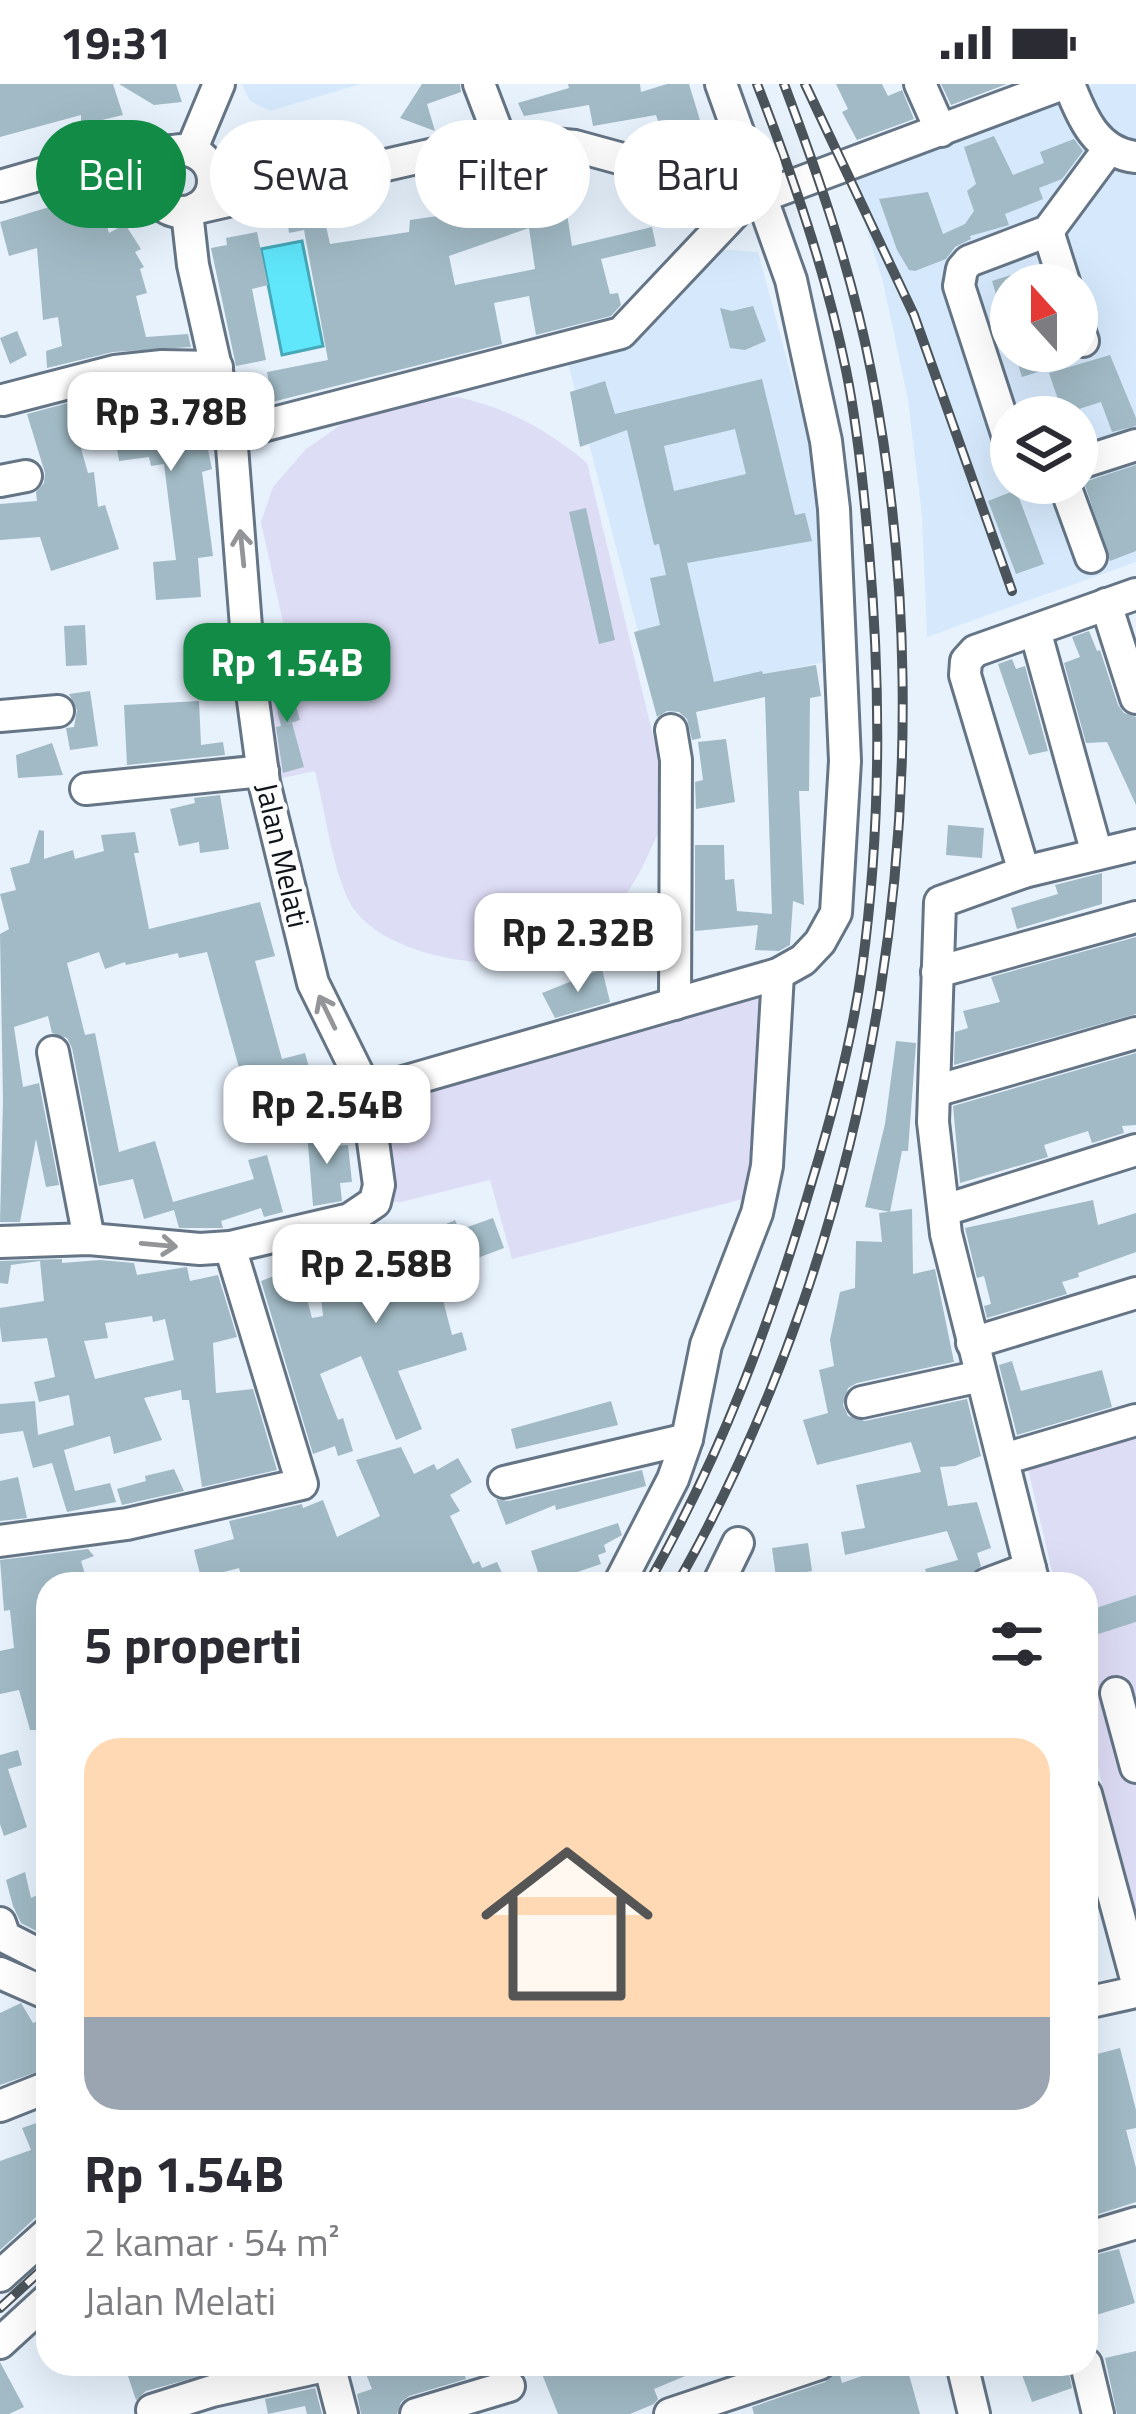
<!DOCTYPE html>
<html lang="id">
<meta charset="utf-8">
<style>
body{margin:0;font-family:"Titillium Web",sans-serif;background:#f2f2f3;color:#2b2b33;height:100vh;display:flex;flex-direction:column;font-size:45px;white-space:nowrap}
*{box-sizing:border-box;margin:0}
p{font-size:39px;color:#7c7c81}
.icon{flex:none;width:66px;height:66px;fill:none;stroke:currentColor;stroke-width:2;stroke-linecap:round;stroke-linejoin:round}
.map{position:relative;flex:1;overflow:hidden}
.panel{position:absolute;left:36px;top:1488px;width:1062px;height:804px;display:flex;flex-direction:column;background:#fff;border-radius:36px;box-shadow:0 12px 48px #0002}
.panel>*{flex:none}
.banner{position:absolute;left:36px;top:36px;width:1065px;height:108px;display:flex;gap:24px}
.needle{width:78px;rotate:339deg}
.fabs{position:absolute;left:990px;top:180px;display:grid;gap:24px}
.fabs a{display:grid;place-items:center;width:108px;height:108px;border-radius:50%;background:#fff;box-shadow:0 12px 48px #0002;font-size:60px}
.price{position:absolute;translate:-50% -102px;padding:0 27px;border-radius:24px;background:#fff;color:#222;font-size:39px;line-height:78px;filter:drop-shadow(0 3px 6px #0008)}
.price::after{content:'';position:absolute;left:50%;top:72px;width:36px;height:27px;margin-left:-18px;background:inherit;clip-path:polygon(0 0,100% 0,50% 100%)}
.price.active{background:#128b46;color:#fff}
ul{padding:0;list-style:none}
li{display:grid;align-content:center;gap:24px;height:636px;padding:0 48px}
li span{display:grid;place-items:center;height:372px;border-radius:36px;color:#555}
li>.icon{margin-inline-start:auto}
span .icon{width:216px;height:216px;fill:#fffc;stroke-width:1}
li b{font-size:51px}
h2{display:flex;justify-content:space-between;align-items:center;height:144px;padding:0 48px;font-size:51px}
.pill{padding:0 42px;border-radius:54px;background:#fff;box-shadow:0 12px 48px #0002;font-size:42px;line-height:108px}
.pill.active{background:#128b46;color:#fff}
.status{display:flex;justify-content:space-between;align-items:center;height:84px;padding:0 60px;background:#fff;direction:ltr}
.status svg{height:33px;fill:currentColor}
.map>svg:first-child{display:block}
</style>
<div class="status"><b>19:31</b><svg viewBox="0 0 49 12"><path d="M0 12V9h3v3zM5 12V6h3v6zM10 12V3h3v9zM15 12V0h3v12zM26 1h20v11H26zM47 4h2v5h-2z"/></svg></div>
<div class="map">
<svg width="1136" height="2330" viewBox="0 0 1136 2330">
<rect width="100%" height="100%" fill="#e7f2fd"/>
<g fill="#d6e9fc" fill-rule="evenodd">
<polygon points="242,0 361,0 270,27 250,17"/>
<path d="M1094 0H1136V478L927 553 922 432 908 316 883 198 848 85ZM1011 201H1077V267H1011ZM1011 333H1077V399H1011Z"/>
<polygon points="714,165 758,168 824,413 833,576 767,590 657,621 566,271"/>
</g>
<g fill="#deddf6">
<path d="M458 313C510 325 546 345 587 379L671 726C651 757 643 794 616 822 594 843 560 867 529 875 477 887 371 868 347 813 331 777 325 726 315 687L264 698 250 594 291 575 261 438 273 403 305 366 349 335 404 317Z"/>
<polygon points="778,890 762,1110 512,1175 490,1096 401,1118 375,1118 366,1006"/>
<polygon points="1136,1345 1136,1844 1086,1632 1086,1500 1055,1500 1026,1376"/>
</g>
<polygon fill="#60e7fc" stroke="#47a8b8" stroke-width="3" points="302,157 323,262 282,271 261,165"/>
<g fill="#a1bac5" fill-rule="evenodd">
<polygon points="0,0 113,0 123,31 81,41 81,31 0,53"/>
<polygon points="119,0 176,0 182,18 154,21"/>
<polygon points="422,0 460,0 461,8 427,20 435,47 400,34"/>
<polygon points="568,0 640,0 641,8 667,0 689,0 703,46 665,58 656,31 593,42 589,21 524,32 518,19 569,4"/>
<polygon points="836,0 882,0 888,12 902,6 914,35 857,56 842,28 848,25"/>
<polygon points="941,0 1007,0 951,21"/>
<polygon points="994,52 1013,91 1044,79 1040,68 1074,55 1083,67 1062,95 1039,104 1043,115 1005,130 1009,141 970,152 971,155 955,163 946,175 915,187 909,186 897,166 879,115 928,108 943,150 965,140 974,127 967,107 976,100 964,63"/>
<path d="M530 83 532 115 564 110 572 162 652 143 656 162 601 175 610 210 618 209 621 221 611 232 536 251 529 212 494 219 502 260 272 318 267 288 328 276 304 146 289 149 287 134 318 128 319 134 324 133 330 160 409 148 410 136 459 129 458 121 517 117 515 84ZM529 144 535 185 455 201 449 172Z"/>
<polygon points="82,113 101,122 109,149 125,140 141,165 135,168 144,183 140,185 147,209 136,212 146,253 188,250 191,263 113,268 47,284 46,267 62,262 58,233 43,236 37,164 9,172 0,138"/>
<polygon points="257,148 268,201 252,205 266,276 236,282 211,164 227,161 226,154"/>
<polygon points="1011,191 1011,246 1007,247 992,197"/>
<polygon points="753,222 766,257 745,266 730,264 720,224 732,227"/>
<polygon points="17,247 27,271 10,280 0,254"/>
<polygon points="1014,267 1045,267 1051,284 1022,293"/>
<polygon points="1110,271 1136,334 1136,342 1112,348 1101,318 1063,330 1049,289"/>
<path d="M762 295 795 431 805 429 812 457 687 479 714 598 762 587 763 590 816 581 821 612 810 614 809 707H799L804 821 793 817 790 861 779 867 755 866 758 841 695 847V761H724L725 796 734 795 737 827 772 830 765 613 696 628 701 654 692 656 687 635 679 628 667 627 657 633 634 548 660 541 650 494 666 491 659 460 654 461 627 346 580 363 570 308 605 297 615 330ZM735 345 746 390 674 407 664 362Z"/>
<polygon points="163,302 190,302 196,341 208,338 212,360 207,361 212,385 202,388 213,472 198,474 201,513 156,516 153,478 176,476 164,380 151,382 149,373 119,377 108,309"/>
<polygon points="68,319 88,389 94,388 98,423 105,421 119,465 51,487 40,453 0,456 0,420 37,417 36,408 44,399 45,389 27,330"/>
<polygon points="1136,381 1136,467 1110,477 1084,398"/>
<polygon points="1016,406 1044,480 1016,490 988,417"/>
<polygon points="586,424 615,556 599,560 569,428"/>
<polygon points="85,541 87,581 66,582 64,542"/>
<polygon points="1089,547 1097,567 1100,566 1118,621 1124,629 1136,633 1136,721 1107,658 1086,659 1064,579 1080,573 1072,553"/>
<polygon points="1012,575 1016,585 1025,582 1048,667 1029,671 998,580"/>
<polygon points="288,593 300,636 284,641 292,639 304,683 283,689 276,643 281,642 270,597"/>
<polygon points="90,607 98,662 70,666 66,644 74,643 77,626 69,610"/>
<polygon points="199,617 201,661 223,658 225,671 127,681 124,621"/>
<polygon points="726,655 735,718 696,725 695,698 703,696 698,658"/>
<polygon points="52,659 63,691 18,694 16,671"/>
<polygon points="220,711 229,765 200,769 199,758 179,762 170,725 195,719 194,714"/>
<polygon points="948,741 984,744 982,774 946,771"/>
<polygon points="39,746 44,747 44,775 73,766 75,775 104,767 101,751 135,748 139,769 134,769 149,845 260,818 275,872 255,877 282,975 305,969 310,987 282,995 287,1011 249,1020 207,868 179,874 178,869 126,881 125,878 105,885 99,868 67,879 85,951 95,949 119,1068 155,1057 173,1118 254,1095 248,1076 267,1071 283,1128 264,1133 261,1124 221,1137 223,1144 179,1144 174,1126 144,1135 133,1095 99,1102 72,964 67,954 52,949 48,932 14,943 23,1003 39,999 59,1101 46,1103 36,1055 20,1138 0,1138 3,1016 0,850 9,845 0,810 16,806 10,784 29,779"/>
<polygon points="1102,789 1102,820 1017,845 1011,824 1058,810 1055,801"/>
<polygon points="1136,853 1136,930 954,981 955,948 968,944 963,927 1000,918 991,893"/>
<polygon points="602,885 610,918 555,934 542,909"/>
<polygon points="896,957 916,959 908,1067 902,1067 890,1128 865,1123 885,1040"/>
<polygon points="1136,969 1136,1041 1122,1042 1124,1049 1092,1059 1088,1047 1044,1061 1048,1073 960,1099 953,1022"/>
<polygon points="334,1045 335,1062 348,1061 352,1098 340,1099 342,1117 313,1122 307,1047"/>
<polygon points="1093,1116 1098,1141 1136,1129 1136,1168 1078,1189 1079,1193 1062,1198 1067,1210 987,1234 984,1222 991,1220 984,1192 977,1194 965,1144"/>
<polygon points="912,1125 913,1190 935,1185 954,1278 958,1277 857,1299 848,1304 843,1321 848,1332 865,1337 967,1315 981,1372 955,1382 940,1383 948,1422 977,1418 991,1464 977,1469 981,1482 969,1494 949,1500 930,1500 925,1485 958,1476 947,1447 845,1471 841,1448 865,1444 856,1401 921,1388 911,1358 817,1381 803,1336 828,1329 819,1286 834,1282 830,1256 840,1208 855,1204 856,1157 882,1158 879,1129"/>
<polygon points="493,1134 504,1164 467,1178 476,1199 442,1212 452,1251 462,1248 467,1266 398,1287 422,1345 396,1356 361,1272 320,1290 338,1336 343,1334 353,1367 338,1372 335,1362 313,1370 261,1197 282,1189 287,1199 301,1193 312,1234 323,1232 320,1204 362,1187 356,1163 371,1158 377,1176 395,1170 397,1176 439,1159 433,1146 455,1136 459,1146"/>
<path d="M62 1175V1179L100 1176 134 1179 137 1191 187 1183 190 1197 218 1191 237 1253 213 1259 216 1309 253 1305 277 1386 202 1403 189 1316H182L181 1306 144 1314 162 1356 114 1370 110 1352 64 1366 75 1407 110 1399 116 1418 67 1428 52 1379 33 1384 23 1347 0 1350V1320L35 1317 38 1351 74 1341 69 1311 39 1318 34 1298 55 1293 47 1254 2 1258 0 1242V1224L44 1217 40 1177 11 1181 8 1200 0 1199V1177ZM152 1232 153 1238 165 1235 174 1276 95 1295 84 1257 108 1254 105 1239Z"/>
<polygon points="1012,1277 1021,1307 1102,1286 1112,1323 1017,1351 999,1281"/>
<polygon points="611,1317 618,1341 516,1365 511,1345"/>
<polygon points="401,1363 414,1390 434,1380 437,1386 458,1374 472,1398 450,1411 460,1427 450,1432 473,1480 479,1477 482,1484 497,1478 507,1500 244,1500 239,1484 201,1494 194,1466 234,1455 229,1437 302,1420 303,1424 323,1416 337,1453 380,1432 356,1376"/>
<polygon points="174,1385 184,1407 122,1421 117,1405 146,1397 145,1392"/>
<polygon points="642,1386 646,1402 556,1426 555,1421 506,1441 496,1415 508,1417"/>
<polygon points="18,1393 27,1434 0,1437 0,1397"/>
<polygon points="618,1439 622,1451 604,1461 606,1468 598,1471 601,1480 542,1500 531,1467"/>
<polygon points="808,1459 812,1487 776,1493 772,1464"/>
<polygon points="88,1465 94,1472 81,1477 88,1500 48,1500 48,1522 38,1523 48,1566 48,1575 41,1577 48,1603 47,1646 30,1646 19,1606 0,1610 0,1567 14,1564 10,1526 4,1527 0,1476"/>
<polygon points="1136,1511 1136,1538 1098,1550 1090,1526"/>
<polygon points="18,1666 22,1681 8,1685 27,1743 4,1752 0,1740 0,1671"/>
<polygon points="25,1788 31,1814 48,1806 48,1853 21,1839 13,1822 6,1796"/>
<polygon points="21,1919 33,1939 38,1937 48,1958 48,1984 0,2001 0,1929"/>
<polygon points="1120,1964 1136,2026 1136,2044 1126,2046 1136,2084 1136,2118 1086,2134 1086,1973"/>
<polygon points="48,2035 48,2130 35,2134 0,2166 0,2077 31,2066 22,2044"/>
<polygon points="1119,2165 1135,2219 1093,2232 1086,2209 1086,2173"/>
<polygon points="1136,2267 1136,2330 1117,2330 1105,2274"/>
<polygon points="0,2278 24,2323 9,2330 0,2330"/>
<polygon points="124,2280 244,2280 146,2307 136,2316"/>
<polygon points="362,2280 461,2280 466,2295 409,2312 401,2318 397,2330 361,2330 357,2310 372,2305"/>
<polygon points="538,2280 714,2280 654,2305 658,2315 654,2320 630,2330 558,2330"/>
<polygon points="896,2280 906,2280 920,2330 754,2330 752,2323 825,2298 838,2284 842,2299"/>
<polygon points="1018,2280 1067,2280 1072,2304 1032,2318"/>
<polygon points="315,2304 322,2330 307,2330 305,2322 268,2330 265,2315"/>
</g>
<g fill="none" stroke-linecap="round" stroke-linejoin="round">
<defs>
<g id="minor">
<polyline points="479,0 500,55"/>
<polyline points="920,0 941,47"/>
<path d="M1069 0C1082 34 1097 69 1136 73"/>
<circle cx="182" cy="97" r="31"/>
<polyline points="191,67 219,0"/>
<polyline points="0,102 87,77 173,67"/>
<polyline points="197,124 500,55 575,62 725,103 777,107 1063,0"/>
<polyline points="1048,147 1065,201"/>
<polyline points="1077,239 1083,257"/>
<polyline points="3,316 115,287 162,282 217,283"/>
<polyline points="231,350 621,249 757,105"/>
<polyline points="1011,362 959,202 962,185 969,177 1048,147 1108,66"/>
<polyline points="1077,380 1136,361"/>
<polyline points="0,397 26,392"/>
<polyline points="1064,399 1091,473"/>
<polyline points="1106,520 1136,614"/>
<polyline points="1035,546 1097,770"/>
<polyline points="0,632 58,627"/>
<polyline points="671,646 676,676 675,920"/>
<polyline points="86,705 263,687"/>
<polyline points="1024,788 965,591 966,577 975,567 1136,510"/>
<polyline points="937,888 1136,833"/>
<polyline points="53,968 89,1155"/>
<polyline points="935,1007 1136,949"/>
<polyline points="254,1041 778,890 803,876 820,858 836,829 845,677 834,425 826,357 791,196 721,0"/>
<polyline points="945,1126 1136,1066"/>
<polyline points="0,1158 89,1155 200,1165 230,1163 350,1135 375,1118 379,1101 366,1006 313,899 264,698 250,594 231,350 193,181 187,128"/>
<polyline points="972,1259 1136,1209"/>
<polyline points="862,1318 981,1292"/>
<polyline points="1004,1375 1136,1336"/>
<polyline points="504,1398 687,1355"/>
<polyline points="0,1457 127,1440 302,1400 230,1163"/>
<polyline points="619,1500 673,1395 687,1355 706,1261 757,1129 767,1082 778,890"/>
<polyline points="718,1500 738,1459"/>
<polyline points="987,1500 1030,1484"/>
<polyline points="1034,1500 946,1150 933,1038 940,818 1024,788 1136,761"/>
<polyline points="1116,1609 1136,1683"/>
<polyline points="1086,1710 1136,1895"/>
<polyline points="0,1839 5,1853 48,1875"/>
<polyline points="0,1889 48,1910"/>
<polyline points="1086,1919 1136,1908"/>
<polyline points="0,2022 48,2003"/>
<polyline points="1086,2154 1136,2139"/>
<polyline points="0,2192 48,2149"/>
<polyline points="0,2259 48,2215"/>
<polyline points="329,2280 342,2330"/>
<polyline points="962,2280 974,2330"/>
<polyline points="1086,2280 1098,2330"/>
<polyline points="152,2326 212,2307 329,2281"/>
<polyline points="416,2330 509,2302"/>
<polyline points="670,2330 819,2280"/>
</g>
</defs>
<use href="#minor" stroke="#657585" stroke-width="36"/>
<use href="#minor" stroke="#fff" stroke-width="30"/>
<defs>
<g id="rail">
<polyline points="805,0 914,231 1012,507"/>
<path d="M648 1500C722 1369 770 1241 812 1097 833 1028 852 956 862 884 881 746 881 605 869 467 864 407 858 345 846 286 826 188 793 93 757 0"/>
<path d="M677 1500C880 1141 950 691 871 287 852 189 819 93 784 0"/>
<polyline points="0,2224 48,2180"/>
</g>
</defs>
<use href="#rail" stroke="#4c545b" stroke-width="10"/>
<use href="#rail" stroke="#fdfdfd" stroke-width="6" stroke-dasharray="18" stroke-linecap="butt"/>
</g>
<defs><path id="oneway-shaft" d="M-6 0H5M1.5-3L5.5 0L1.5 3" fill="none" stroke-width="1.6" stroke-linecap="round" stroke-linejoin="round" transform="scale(3)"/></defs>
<g stroke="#939598">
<use href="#oneway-shaft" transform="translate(242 464) rotate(-96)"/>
<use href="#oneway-shaft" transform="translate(327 928) rotate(-116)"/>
<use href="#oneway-shaft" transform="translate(159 1161) rotate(5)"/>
</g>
<g text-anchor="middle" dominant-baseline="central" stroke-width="9" stroke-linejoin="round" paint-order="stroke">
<g font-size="30" fill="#0e141a" stroke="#fdfdfd">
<text transform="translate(283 771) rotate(77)">Jalan Melati</text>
</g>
</g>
</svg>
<div class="fabs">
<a><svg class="needle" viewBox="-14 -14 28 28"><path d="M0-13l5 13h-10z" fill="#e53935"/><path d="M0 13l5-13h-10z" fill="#7c7c81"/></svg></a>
<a><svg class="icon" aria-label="layers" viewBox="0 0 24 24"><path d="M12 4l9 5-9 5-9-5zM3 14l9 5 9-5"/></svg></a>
</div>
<b class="price" style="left:171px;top:390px">Rp 3.78B</b>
<b class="price active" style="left:287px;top:641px">Rp 1.54B</b>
<b class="price" style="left:578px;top:911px">Rp 2.32B</b>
<b class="price" style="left:327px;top:1083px">Rp 2.54B</b>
<b class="price" style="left:376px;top:1242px">Rp 2.58B</b>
<div class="banner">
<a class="pill active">Beli</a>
<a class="pill">Sewa</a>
<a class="pill">Filter</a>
<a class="pill">Baru</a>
</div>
<section class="panel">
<h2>5 properti<svg class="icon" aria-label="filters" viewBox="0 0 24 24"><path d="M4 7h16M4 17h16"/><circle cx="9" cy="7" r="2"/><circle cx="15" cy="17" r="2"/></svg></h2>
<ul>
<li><span style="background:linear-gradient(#ffd9b3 75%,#9aa5b1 0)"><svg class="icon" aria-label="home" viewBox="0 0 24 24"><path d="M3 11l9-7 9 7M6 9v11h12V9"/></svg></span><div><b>Rp 1.54B</b><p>2 kamar · 54 m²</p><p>Jalan Melati</p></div></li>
</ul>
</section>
</div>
